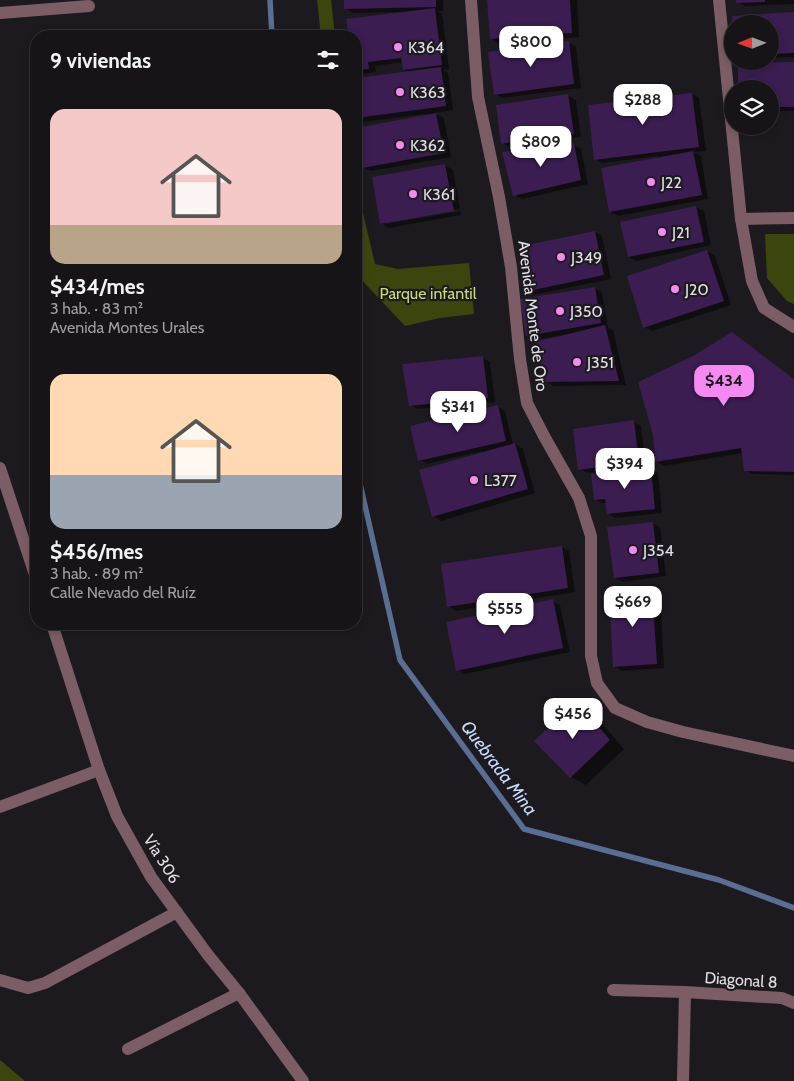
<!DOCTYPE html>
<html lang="es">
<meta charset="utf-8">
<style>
body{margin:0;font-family:Cabin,sans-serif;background:#1f1d20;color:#f1f3f6;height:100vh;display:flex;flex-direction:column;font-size:19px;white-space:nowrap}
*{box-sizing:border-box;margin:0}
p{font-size:16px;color:#9e9ea1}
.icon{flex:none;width:28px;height:28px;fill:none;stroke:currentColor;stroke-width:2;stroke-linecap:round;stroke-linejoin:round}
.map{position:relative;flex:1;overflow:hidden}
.panel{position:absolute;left:30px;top:30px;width:332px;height:600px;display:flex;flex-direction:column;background:#161417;border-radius:20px;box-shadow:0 2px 8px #0003,0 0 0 1px #353336}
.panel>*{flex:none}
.needle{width:32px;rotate:269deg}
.buttons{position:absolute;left:724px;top:15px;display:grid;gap:10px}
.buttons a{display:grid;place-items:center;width:55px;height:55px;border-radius:50%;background:#161417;box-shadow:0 2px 8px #0003,0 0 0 1px #353336;font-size:25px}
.price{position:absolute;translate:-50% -42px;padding:0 11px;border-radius:10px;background:#fff;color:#222;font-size:16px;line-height:32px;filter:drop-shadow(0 1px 2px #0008)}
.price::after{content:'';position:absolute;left:50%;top:30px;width:15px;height:11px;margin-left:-8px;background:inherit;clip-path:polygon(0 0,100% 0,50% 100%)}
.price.current{background:#f489f1;color:#111}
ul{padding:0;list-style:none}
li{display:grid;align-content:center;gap:10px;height:265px;padding:0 20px}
li span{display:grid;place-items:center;height:155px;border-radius:15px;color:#555}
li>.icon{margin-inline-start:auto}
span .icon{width:90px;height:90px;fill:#fffc;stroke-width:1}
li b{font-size:21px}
h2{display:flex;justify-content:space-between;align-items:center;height:60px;padding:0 20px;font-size:21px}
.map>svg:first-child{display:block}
</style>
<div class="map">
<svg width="794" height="1081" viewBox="0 0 794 1081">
<rect width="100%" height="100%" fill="#1d1a1f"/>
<g fill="#3d450f">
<polygon points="317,0 331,0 335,36 321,36"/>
<polygon points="356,183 375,264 398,269 469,263 474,314 440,318 405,326 356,274"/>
<polygon points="765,234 794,234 794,304 787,301 767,278"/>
<polygon points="0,1060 25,1081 0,1081"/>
</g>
<g fill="#0007">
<polygon points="345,0 443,0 443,11 438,11 442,13 449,69 443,70 448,73 453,110 434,113 444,118 451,157 371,171 363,167 425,116 424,114 363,122 356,118 409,73 404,70 403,62 375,66 376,72 362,74 356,71 356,36 350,36 348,20 398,14 398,12 353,13 345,8"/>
<polygon points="488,0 577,0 579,37 498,43 491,38"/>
<polygon points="737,0 794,0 794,4 745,6 737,2"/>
<polygon points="794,14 794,57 770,58 770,24"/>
<polygon points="568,42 576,47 581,88 502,98 495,94"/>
<polygon points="794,63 794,111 770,111 770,89"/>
<polygon points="692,94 699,98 706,151 693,152 701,156 708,199 618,216 610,212 659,159 658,156 603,163 595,159"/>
<polygon points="568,96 576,100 581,137 510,147 502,143"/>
<polygon points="574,145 581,149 588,184 522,199 514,195"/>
<polygon points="445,165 453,170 460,209 386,222 386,224 460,211 461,215 389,228 381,223"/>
<polygon points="696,207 704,211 711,245 636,261 629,257 622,223"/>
<polygon points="595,232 602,236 611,279 533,295 525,291"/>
<polygon points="707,251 715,256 731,305 652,331 644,327"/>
<polygon points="594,288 602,292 608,328 613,330 626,385 553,386 546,381 558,338 557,336 535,340 527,335"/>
<polygon points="739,338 794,379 794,475 753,474 745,470 743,453 664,466 656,461"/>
<polygon points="483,358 490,362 495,402 417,409 410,405"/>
<polygon points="497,406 505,411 513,445 515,444 523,449 535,493 441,521 434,516 484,453 483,451 427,464 420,460"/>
<polygon points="634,422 641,426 644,451 651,465 587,473 580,469"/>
<polygon points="651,469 658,473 662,513 615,518 608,514 607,503 602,503 595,499"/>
<polygon points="653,523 660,527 666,576 623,582 615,578"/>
<polygon points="562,547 569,551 575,592 456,611 448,606"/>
<polygon points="652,590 660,594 664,668 622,671 615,666 610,592"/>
<polygon points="552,601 560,605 570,652 465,674 458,670"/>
<polygon points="577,703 592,712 624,749 586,785 571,777"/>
</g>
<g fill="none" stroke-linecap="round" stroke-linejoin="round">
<g stroke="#596e92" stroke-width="5.5">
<polyline points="270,0 272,36"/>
<polyline points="356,466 400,660 524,829 719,880 794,908"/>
</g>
</g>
<g fill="#3b1d51">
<polygon points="344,0 436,0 436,7 344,9"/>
<polygon points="487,0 570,0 572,33 490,39"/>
<polygon points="736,0 765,0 765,2 736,3"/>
<polygon points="435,8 442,65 403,70 401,58 368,62 369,69 356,70 356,36 349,36 346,19"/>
<polygon points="794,12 794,53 770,54 770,24 732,24 732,16"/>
<polygon points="569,41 574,84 494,95 488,52"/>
<polygon points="794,62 794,107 770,107 770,89 738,89 738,63"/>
<polygon points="441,67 446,106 356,118 356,78"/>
<polygon points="692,93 699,147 594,160 588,105"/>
<polygon points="568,94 574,134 501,144 496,105"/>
<polygon points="436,113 444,153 362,168 356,137 356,128"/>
<polygon points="574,143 581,180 513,196 502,152"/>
<polygon points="693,151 702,195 609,212 601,168"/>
<polygon points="445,164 454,211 380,224 372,177"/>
<polygon points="696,206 704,242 628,257 620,222"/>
<polygon points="595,231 604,275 524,292 520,268 522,246"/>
<polygon points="707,250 724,301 643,328 627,276"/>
<polygon points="595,287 601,323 526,336 520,299"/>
<polygon points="605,325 619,381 545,382 535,342"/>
<polygon points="732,332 794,379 794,472 744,471 741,448 655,462 653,435 638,382 693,356"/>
<polygon points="483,356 488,398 409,406 402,364"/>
<polygon points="498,405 506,441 418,461 410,426"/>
<polygon points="634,420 637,446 645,461 578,470 573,429"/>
<polygon points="515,443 528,489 432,517 419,470"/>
<polygon points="651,467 655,509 607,514 605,499 594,500 591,474"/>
<polygon points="653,522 659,573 614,578 607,527"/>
<polygon points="562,546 568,588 447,607 441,564"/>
<polygon points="652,588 657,664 613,667 609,591"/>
<polygon points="553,599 563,648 456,671 446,622"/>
<polygon points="577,702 610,740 570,778 534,741"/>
</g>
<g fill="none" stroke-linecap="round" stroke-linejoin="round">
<g stroke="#7c5d65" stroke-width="12">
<polyline points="471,0 478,97 499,197 511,267 520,359 527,403 544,436 579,498 591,536 591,656 597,683 615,708 647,722 683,732 794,756"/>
<polyline points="719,0 741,219 752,281 764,308 794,327"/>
<polyline points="0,13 89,6"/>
<polyline points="741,219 794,218"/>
<polyline points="0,468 36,578"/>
<polyline points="52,624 99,770 117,816 151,877 208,955 239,993 303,1081"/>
<polyline points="0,807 99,770"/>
<polyline points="0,980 28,988 45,983 177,912"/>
<polyline points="613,990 685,992 782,998 794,1003"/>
<polyline points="128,1049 239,993"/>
<polyline points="683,1081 685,992"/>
</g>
</g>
<g fill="#f489f1" stroke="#1d1a1f" stroke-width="2">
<circle cx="398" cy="47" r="5"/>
<circle cx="400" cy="92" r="5"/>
<circle cx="400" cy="145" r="5"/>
<circle cx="651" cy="182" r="5"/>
<circle cx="413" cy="194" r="5"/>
<circle cx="662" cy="232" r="5"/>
<circle cx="561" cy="257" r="5"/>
<circle cx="675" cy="289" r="5"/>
<circle cx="560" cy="311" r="5"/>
<circle cx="577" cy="362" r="5"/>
<circle cx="474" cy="480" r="5"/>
<circle cx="633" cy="550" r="5"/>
</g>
<g text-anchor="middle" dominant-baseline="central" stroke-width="4.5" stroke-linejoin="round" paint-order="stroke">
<g font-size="16" fill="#e1dfe3" stroke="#1d1a1f" text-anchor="start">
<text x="408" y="47">K364</text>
<text x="410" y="92">K363</text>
<text x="410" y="145">K362</text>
<text x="661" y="182">J22</text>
<text x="423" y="194">K361</text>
<text x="672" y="232">J21</text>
<text x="571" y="257">J349</text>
<text x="685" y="289">J20</text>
<text x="570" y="311">J350</text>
<text x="587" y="362">J351</text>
<text x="484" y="480">L377</text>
<text x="643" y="550">J354</text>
</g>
<g font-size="16" fill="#c9db79" stroke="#1d1a1f">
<text x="428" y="293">Parque infantil</text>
</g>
<g font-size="16" fill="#e1dfe3" stroke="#1d1a1f">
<text transform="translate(533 316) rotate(83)">Avenida Monte de Oro</text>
<text transform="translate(162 859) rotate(58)">Vía 306</text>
<text transform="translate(741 980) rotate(4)">Diagonal 8</text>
</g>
<g font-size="18" font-style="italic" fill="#c6dafb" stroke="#1d1a1f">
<text transform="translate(499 768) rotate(53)">Quebrada Mina</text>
</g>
</g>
</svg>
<div class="buttons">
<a><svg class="needle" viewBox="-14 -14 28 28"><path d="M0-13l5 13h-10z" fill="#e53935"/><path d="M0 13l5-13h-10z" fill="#9e9ea1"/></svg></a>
<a><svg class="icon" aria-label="layers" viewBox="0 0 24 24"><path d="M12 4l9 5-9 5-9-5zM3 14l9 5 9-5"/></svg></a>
</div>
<b class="price" style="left:531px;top:68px">$800</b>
<b class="price" style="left:643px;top:126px">$288</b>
<b class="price" style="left:541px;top:168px">$809</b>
<b class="price current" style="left:724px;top:407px">$434</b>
<b class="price" style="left:458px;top:433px">$341</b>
<b class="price" style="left:625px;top:490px">$394</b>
<b class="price" style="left:633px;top:628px">$669</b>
<b class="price" style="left:505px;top:635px">$555</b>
<b class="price" style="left:573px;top:740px">$456</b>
<section class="panel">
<h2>9 viviendas<svg class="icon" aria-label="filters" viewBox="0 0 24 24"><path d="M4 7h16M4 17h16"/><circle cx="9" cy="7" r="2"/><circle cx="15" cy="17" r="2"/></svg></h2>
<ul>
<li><span style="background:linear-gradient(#f6c9c9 75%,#b9a48a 0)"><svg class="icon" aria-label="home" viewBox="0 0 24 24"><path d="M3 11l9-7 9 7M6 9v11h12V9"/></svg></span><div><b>$434/mes</b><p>3 hab. · 83 m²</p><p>Avenida Montes Urales</p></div></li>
<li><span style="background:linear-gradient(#ffd9b3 65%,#9aa5b1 0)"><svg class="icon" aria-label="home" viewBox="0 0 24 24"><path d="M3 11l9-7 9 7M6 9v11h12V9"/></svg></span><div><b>$456/mes</b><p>3 hab. · 89 m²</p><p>Calle Nevado del Ruíz</p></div></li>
</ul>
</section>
</div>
